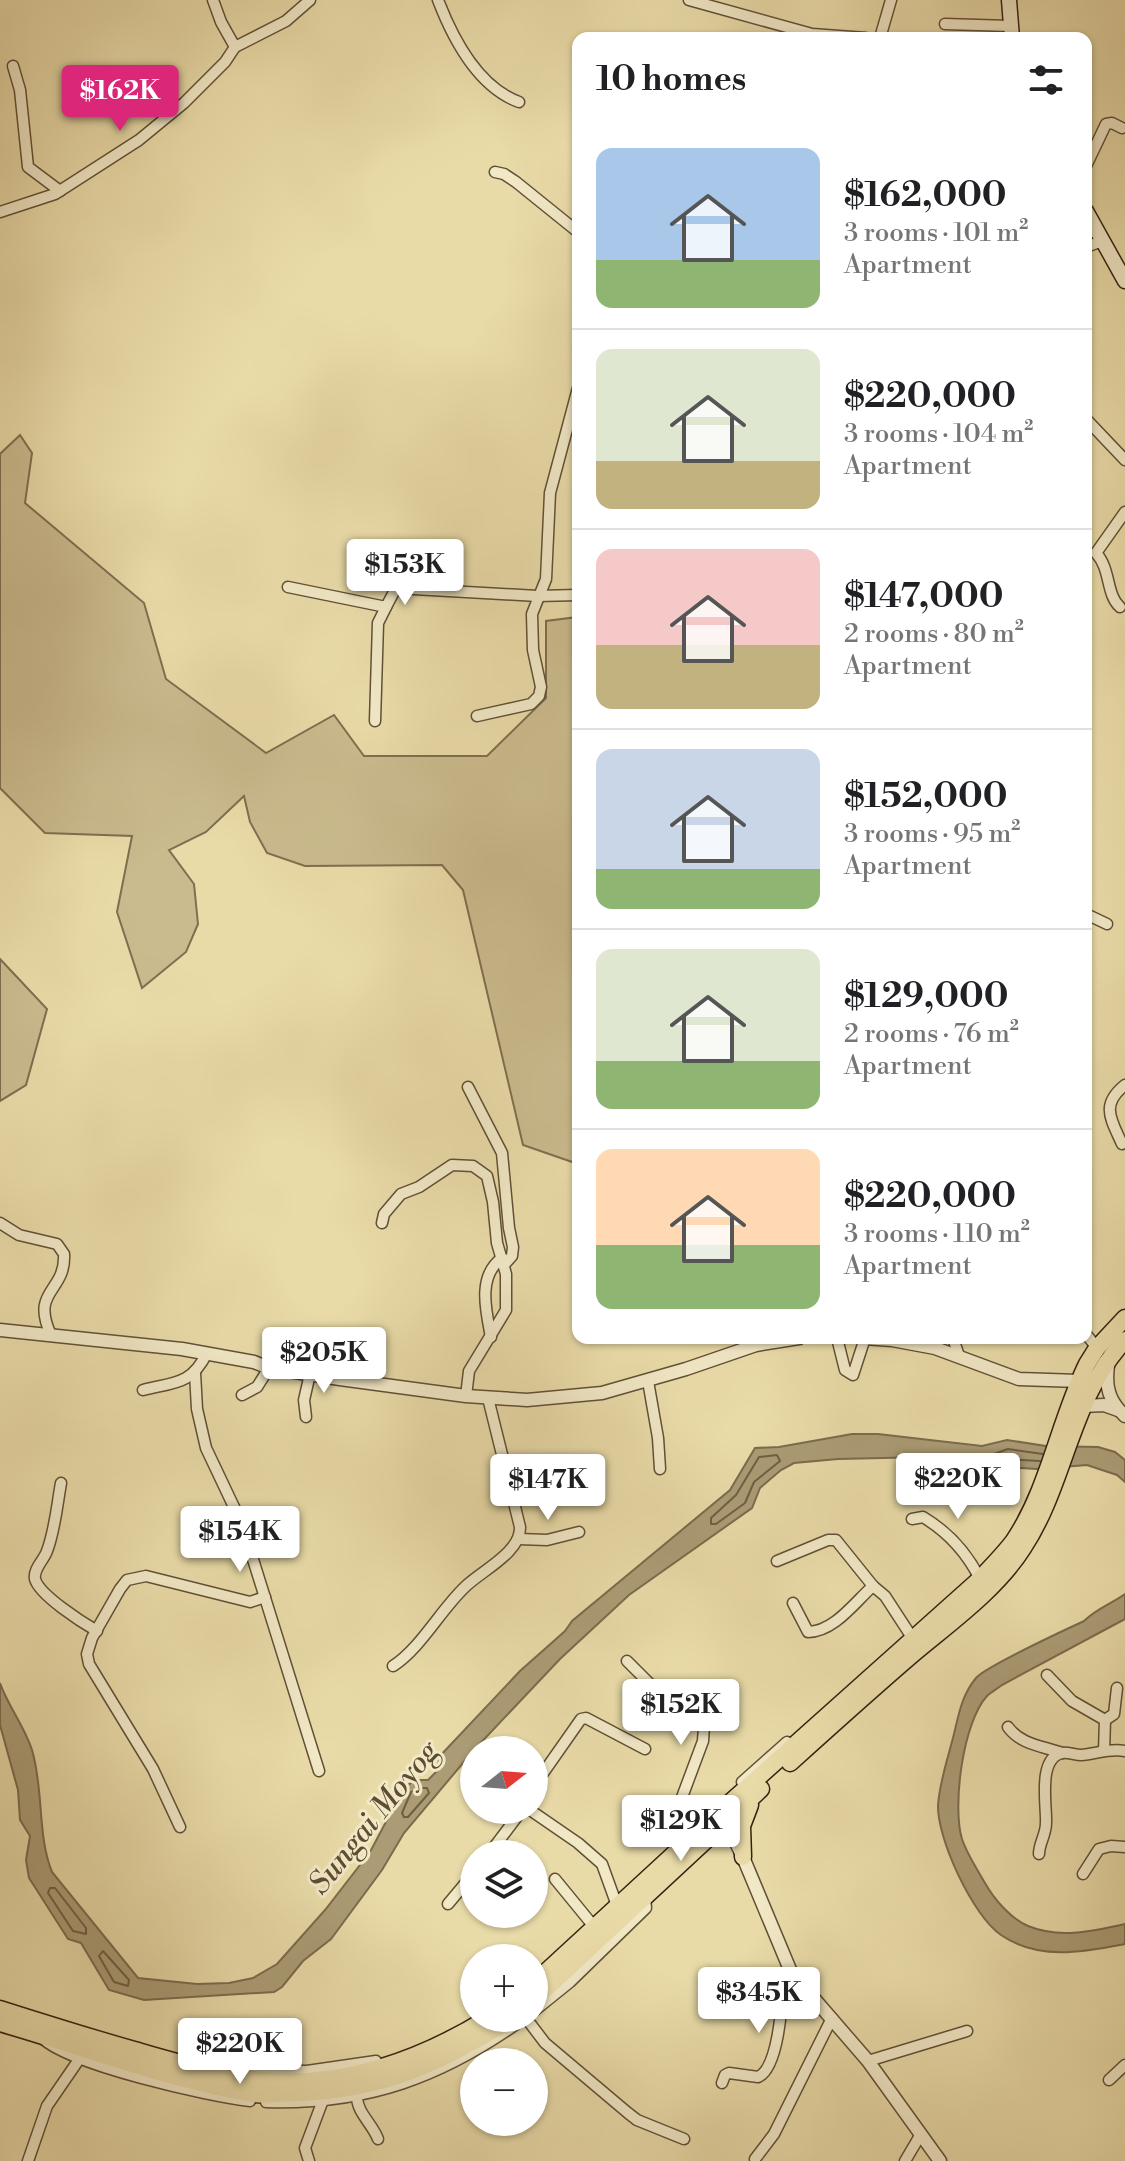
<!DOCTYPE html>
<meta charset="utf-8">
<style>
body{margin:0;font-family:"Libre Bodoni",serif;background:#f2f2f2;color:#202124;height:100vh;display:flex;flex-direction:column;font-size:30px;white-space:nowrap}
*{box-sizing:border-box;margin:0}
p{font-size:26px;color:#757577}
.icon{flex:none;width:44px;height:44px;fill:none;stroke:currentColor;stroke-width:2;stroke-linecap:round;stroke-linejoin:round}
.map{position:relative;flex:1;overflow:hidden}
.sheet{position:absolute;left:572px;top:32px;width:520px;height:1312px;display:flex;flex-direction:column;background:#fff;border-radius:16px;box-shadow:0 2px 6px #0004}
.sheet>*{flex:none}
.needle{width:52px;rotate:73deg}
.controls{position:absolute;left:460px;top:1736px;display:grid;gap:16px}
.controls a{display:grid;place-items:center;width:88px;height:88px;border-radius:50%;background:#fff;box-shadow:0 2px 6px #0004;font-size:40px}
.price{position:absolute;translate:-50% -68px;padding:0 18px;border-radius:8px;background:#fff;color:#222;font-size:26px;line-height:52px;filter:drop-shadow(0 2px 4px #0008)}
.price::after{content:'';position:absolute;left:50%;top:48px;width:24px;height:18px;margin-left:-12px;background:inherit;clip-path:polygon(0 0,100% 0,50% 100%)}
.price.current{background:#db2777;color:#fff}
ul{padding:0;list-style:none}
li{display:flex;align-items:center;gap:24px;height:200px;padding:0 24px}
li+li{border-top:2px solid #e0e0e0}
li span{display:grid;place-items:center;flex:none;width:224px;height:160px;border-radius:16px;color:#555}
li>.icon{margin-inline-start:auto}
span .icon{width:96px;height:96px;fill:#fffc;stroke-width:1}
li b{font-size:34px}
h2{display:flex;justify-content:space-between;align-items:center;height:96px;padding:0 24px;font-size:34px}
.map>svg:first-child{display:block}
</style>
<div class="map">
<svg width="1125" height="2161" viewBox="0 0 1125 2161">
<rect width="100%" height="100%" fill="#e9dba8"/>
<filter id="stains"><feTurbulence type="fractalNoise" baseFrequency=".0025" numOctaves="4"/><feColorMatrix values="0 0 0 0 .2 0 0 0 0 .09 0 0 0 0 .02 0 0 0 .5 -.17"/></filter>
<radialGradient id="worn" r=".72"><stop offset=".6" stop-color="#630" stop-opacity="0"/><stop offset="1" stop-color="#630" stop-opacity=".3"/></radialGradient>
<g fill="#cabb8e" stroke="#7f6e50" stroke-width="2">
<polygon points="20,435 32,453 25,503 144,603 166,679 266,753 334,715 364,756 487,756 546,698 546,621 578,617 578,1164 523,1145 463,890 442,865 305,866 267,853 250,822 244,796 206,832 169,850 194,884 198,924 186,952 142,988 117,912 132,836 45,833 0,788 0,454"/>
<polygon points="0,959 47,1009 26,1085 0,1101"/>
</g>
<g fill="#ab9c75" stroke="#7b6b4d" stroke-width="2">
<path d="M852 1434H878L982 1446 1007 1440 1046 1446 1098 1447 1115 1452 1125 1460V1482L1117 1475 1087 1465 1037 1469 988 1466 928 1457 838 1459 794 1463 781 1470 760 1488 752 1508 629 1595 560 1659 474 1750 404 1833 382 1870 331 1939 303 1961 282 1987 274 1992 144 2000 109 1990 81 1943 68 1939 29 1878 26 1860 30 1836 20 1820 18 1790 0 1725V1683C8 1706 25 1727 32 1750 44 1790 37 1835 52 1872L138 1978 197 1984 229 1983 253 1978 277 1964 325 1910 370 1852 405 1786 417 1780H428L438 1770 439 1757 520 1671 565 1631 572 1621 730 1490 755 1448 779 1447Z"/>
<path d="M1125 1594V1619L1002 1685C997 1689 991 1692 987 1696 963 1722 952 1806 962 1839 967 1854 977 1869 985 1883 994 1899 1010 1918 1028 1926 1060 1939 1092 1931 1125 1924V1944C1083 1952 1039 1961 1001 1935 973 1916 937 1839 938 1805 940 1780 948 1758 954 1734 959 1713 962 1695 976 1678 986 1666 1065 1630 1084 1621 1097 1608 1111 1604 1125 1594Z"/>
</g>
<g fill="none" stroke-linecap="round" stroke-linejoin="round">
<g stroke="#705e43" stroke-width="2">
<polygon points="777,1455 780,1461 754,1482 745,1503 716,1524 711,1524 711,1518 736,1495 759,1457"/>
<polyline points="1040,1461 998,1459 994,1454 1008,1449 1043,1454"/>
<polygon points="418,1788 427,1788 429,1793 408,1817 404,1817 402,1813 411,1792"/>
<polygon points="50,1888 55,1888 86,1928 86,1934 73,1931 48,1893"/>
<polygon points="103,1951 129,1980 128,1986 114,1982 99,1956"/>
</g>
<defs>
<g id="minor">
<polyline points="213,0 221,22 235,47"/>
<path d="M438 0C453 39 478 87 519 102"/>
<polyline points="689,0 812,34 866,38"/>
<polyline points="945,24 1010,26"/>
<polyline points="880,38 891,0"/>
<polyline points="13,66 20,90 28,167 60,191"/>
<polyline points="1086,166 1106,124 1112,123 1122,128"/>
<polyline points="495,172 504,174 516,182 578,232"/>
<polyline points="0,212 55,194 139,140 184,103 225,62 235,47 286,21 310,0"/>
<polyline points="1086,247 1102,241"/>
<polyline points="1086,419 1125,460"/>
<polyline points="288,587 386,607 396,588 537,596 578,595"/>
<path d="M1120 607C1106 595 1111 569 1096 553L1125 512"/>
<polyline points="477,716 531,704 539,696 541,687 533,650 532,614 546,579 550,493 578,388"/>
<polyline points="375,721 378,623 386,607"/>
<polyline points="1086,914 1107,924"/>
<polyline points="468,1087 502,1153 509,1228 513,1247 512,1256 504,1265"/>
<path d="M1122 1144C1111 1119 1100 1105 1125 1085"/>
<path d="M0 1223 19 1235 57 1244 64 1254C66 1293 30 1289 51 1335"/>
<polyline points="382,1223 384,1214 401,1194 419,1187 452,1165 473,1166 487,1176 493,1202 497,1243 506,1274 506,1310 469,1371 466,1396"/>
<polyline points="1086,1334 1097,1348"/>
<path d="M491 1337C486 1311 477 1276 502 1258"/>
<polyline points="837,1338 845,1370 853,1375 865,1338"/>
<polyline points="953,1338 959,1356"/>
<polyline points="195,1373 197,1409 206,1448 242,1524 319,1771"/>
<polyline points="648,1381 658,1438 660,1469"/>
<path d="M143 1390C175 1382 191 1385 207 1353"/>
<polyline points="242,1395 257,1387 269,1368"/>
<polyline points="306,1417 304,1400 310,1374"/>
<path d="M61 1483C57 1505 55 1530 47 1551 44 1560 33 1569 35 1579 39 1595 83 1623 97 1631"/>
<path d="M912 1519 923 1517C948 1532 967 1553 980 1579"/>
<polyline points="519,1539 547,1540 579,1532"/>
<polyline points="777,1561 828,1540 836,1540 873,1586"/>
<path d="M793 1603 808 1632C834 1632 855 1602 873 1586L885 1596 913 1639"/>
<polyline points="627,1661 651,1685 704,1726 703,1741 672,1824 672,1830 679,1842"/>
<path d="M393 1666C421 1648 441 1609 466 1586 483 1570 521 1552 520 1527L488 1398"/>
<polyline points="1047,1675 1072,1701 1105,1720 1104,1751"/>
<polyline points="1105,1720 1114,1714 1117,1688"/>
<path d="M1008 1727C1021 1745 1043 1746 1062 1753"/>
<polyline points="742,1782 787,1742"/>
<polyline points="534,1786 581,1719 586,1718 645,1749"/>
<polyline points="530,1810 578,1843 602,1864 615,1900"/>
<polyline points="180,1827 153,1769 89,1664 87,1654 92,1638 120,1589 127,1580 146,1576 250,1602 265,1597"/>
<polyline points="489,1854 522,1810"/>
<path d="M1039 1854C1039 1843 1046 1835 1046 1823 1047 1807 1037 1758 1062 1753 1068 1752 1075 1755 1081 1755 1096 1754 1109 1748 1125 1751"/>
<polyline points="1083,1874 1099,1849 1111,1846 1125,1847"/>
<polyline points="555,1879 591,1923"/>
<polyline points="448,1904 474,1873"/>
<polyline points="534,2011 570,1982 646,1908 645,1898"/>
<polyline points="526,2018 545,2043 628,2113 637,2120 684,2139"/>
<path d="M42 2038C70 2065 207 2096 250 2101"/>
<polyline points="868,2061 967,2031"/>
<polyline points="241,2069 307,2071 376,2061"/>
<polyline points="1109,2080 1125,2065"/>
<path d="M722 2083 725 2075 729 2073 758 2077C778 2068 783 2005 781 1984L791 1972"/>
<path d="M357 2095C356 2112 372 2123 378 2139"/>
<path d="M266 2102C368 2105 443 2077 525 2018"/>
<polyline points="755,2159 774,2134 832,2018"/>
<polyline points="28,2161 47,2106 80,2058"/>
<polyline points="309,2161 305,2148 323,2100"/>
<polyline points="905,2161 921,2134"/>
</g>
<g id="tertiary">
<polyline points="0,1330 182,1349 254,1362 269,1368 340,1379 466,1396 527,1400 602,1393 686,1369 756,1345 799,1338"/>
<polyline points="863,1338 892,1340 935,1348 1019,1379 1079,1381"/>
<path d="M1108 1366C1105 1387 1109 1401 1125 1416"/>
<polyline points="1083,1406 1104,1405 1118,1410"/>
<polyline points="724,1818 743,1857 791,1972 868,2061 940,2161"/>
</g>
<g id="secondary">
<polyline points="1009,0 1012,38"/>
<polyline points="1086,211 1125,281"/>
</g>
<g id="primary">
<path d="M790 1763C831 1726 872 1689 914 1653 951 1622 997 1589 1023 1548 1066 1483 1070 1398 1125 1340"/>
<polyline points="743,1857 742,1826 750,1805"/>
<path d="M534 1983 724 1808 980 1579C991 1567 1003 1555 1013 1542 1049 1489 1059 1421 1087 1364L1097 1348 1125 1318"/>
<polyline points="534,2000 761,1789"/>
<path d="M0 2009C44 2023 89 2037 134 2050 177 2062 219 2075 264 2080 343 2088 422 2059 488 2018"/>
<path d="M0 2023C81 2046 171 2081 254 2094 267 2096 282 2093 296 2093 383 2090 440 2064 513 2018"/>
</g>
</defs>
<use href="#minor" stroke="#615037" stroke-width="13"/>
<use href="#tertiary" stroke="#615037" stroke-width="15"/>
<use href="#secondary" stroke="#342111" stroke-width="17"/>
<use href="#primary" stroke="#342111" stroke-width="19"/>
<use href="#minor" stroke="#f1e8c6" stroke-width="10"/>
<use href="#tertiary" stroke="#f1e8c6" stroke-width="12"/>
<use href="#secondary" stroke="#f1e8c6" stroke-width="14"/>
<use href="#primary" stroke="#e9dba8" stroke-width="16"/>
</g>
<g text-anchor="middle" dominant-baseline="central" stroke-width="6" stroke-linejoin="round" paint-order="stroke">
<g font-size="30" font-style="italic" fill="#5e4c34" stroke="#f1e8c6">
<text transform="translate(374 1818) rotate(-51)">Sungai Moyog</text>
</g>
</g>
<rect width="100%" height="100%" filter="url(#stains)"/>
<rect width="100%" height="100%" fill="url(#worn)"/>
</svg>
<div class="controls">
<a><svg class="needle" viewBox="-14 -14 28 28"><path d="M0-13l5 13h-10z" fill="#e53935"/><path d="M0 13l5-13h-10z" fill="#757577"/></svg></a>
<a><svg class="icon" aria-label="layers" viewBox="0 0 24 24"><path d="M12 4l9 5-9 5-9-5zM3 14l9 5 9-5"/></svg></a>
<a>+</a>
<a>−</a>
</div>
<b class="price current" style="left:120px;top:133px">$162K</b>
<b class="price" style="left:405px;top:607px">$153K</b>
<b class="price" style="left:324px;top:1395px">$205K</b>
<b class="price" style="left:958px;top:1521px">$220K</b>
<b class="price" style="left:548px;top:1522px">$147K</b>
<b class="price" style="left:240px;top:1574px">$154K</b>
<b class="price" style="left:681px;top:1747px">$152K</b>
<b class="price" style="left:681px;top:1863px">$129K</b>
<b class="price" style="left:759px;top:2035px">$345K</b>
<b class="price" style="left:240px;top:2086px">$220K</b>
<section class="sheet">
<h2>10 homes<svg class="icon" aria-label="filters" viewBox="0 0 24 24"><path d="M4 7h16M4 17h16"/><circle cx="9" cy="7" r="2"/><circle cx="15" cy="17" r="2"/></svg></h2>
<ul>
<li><span style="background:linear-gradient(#a9c7e8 70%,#8fb573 0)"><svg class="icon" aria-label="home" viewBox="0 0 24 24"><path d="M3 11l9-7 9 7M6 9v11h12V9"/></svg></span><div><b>$162,000</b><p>3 rooms · 101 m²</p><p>Apartment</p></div></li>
<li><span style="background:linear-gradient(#dfe7d0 70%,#c2b280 0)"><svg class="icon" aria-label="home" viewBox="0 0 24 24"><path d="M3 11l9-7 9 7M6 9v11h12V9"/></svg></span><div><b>$220,000</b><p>3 rooms · 104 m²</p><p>Apartment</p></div></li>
<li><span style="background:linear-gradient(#f6c9c9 60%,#c2b280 0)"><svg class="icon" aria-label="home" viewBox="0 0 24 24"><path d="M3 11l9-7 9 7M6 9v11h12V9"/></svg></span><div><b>$147,000</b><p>2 rooms · 80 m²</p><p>Apartment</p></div></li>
<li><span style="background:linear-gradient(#c9d6e8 75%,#8fb573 0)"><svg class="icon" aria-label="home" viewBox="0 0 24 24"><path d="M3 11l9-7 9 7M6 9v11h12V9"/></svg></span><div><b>$152,000</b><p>3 rooms · 95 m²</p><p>Apartment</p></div></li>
<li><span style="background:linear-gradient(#dfe7d0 70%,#8fb573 0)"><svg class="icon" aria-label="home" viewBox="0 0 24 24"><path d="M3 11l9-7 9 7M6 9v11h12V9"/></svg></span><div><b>$129,000</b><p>2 rooms · 76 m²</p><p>Apartment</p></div></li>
<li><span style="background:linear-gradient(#ffd9b3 60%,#8fb573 0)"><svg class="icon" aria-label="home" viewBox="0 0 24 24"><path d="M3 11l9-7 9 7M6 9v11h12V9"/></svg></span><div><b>$220,000</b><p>3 rooms · 110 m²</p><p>Apartment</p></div></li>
</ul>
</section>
</div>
